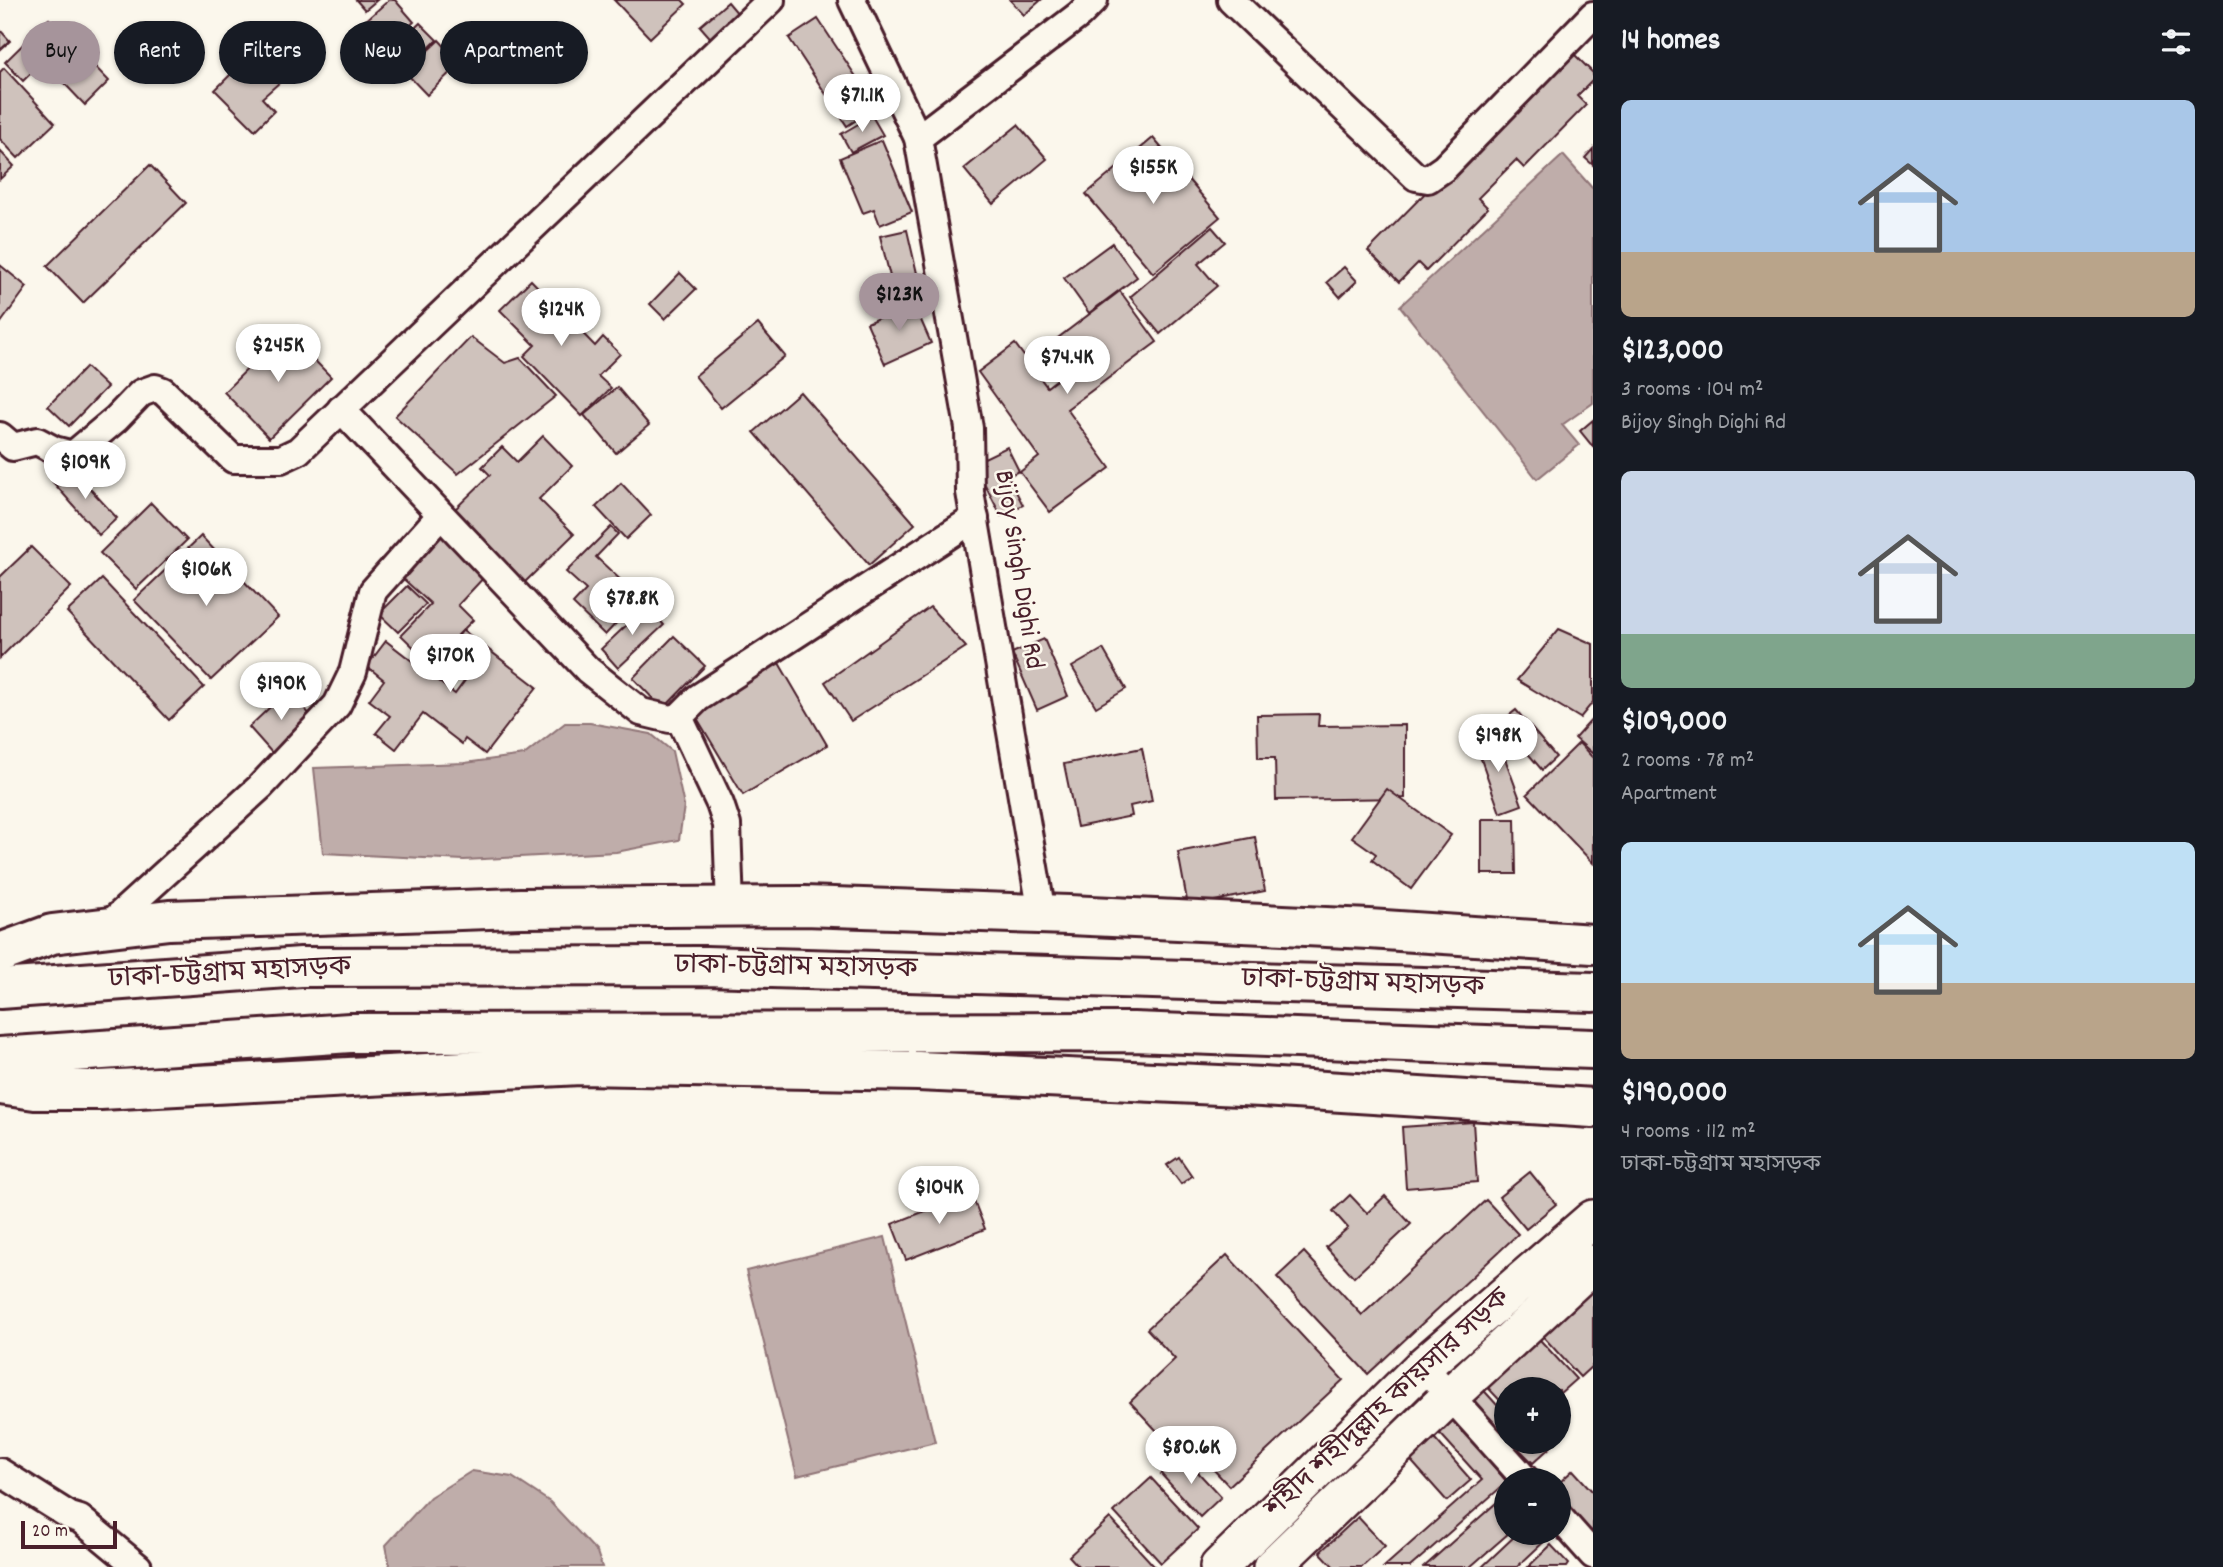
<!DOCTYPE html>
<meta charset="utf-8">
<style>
body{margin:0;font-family:Dekko,"Noto Sans Bengali",sans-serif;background:#242831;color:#f1f3f6;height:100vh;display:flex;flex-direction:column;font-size:26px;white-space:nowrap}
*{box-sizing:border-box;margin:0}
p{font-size:23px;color:#9ea1a6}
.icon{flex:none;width:38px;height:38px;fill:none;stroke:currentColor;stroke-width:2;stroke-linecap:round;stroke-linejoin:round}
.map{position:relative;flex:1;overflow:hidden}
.drawer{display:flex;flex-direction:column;background:#171b24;width:630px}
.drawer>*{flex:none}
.hud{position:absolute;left:21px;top:21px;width:665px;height:63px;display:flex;gap:14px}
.buttons{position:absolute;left:1494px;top:1377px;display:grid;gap:14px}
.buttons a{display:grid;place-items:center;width:77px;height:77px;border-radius:50%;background:#171b24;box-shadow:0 2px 5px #0004;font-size:35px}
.scale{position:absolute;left:21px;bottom:18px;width:96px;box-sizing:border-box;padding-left:7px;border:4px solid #4a1f2b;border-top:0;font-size:19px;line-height:24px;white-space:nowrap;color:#4a1f2b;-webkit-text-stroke:5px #fbf7ec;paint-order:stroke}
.price{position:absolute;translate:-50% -60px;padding:0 16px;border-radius:24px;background:#fff;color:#222;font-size:23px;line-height:46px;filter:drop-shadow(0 2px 4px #0008)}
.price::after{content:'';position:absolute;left:50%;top:42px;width:21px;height:16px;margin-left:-10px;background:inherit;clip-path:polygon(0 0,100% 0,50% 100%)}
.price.active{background:#a6949b;color:#111}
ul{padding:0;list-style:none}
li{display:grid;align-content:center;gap:14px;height:371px;padding:0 28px}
li span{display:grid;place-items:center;height:217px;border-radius:10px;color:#555}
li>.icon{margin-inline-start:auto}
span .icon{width:126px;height:126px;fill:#fffc;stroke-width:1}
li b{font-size:30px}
h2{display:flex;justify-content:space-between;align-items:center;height:84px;padding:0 28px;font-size:30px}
.chip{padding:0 24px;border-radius:32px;background:#171b24;box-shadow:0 2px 5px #0004;font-size:24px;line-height:63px}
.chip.active{background:#a6949b;color:#111}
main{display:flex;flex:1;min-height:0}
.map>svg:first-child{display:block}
</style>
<main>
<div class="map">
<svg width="1593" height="1567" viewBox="0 0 1593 1567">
<rect width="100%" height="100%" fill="#fbf7ec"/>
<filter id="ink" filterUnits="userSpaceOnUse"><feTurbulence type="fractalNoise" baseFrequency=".0143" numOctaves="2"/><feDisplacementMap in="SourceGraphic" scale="14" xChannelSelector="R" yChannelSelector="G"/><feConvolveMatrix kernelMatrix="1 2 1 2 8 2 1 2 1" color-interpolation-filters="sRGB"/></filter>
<g filter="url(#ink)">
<g fill="#bfadaa" stroke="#907477" stroke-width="2">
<polygon points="1563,155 1593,189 1593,403 1562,425 1579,445 1537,479 1400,306"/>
<polygon points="565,723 590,723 651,734 672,751 684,806 679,840 616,852 464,860 323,853 314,768 465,763 524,755"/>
<polygon points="885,1237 935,1442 797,1476 746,1271"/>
<polygon points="472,1471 512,1477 550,1502 597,1552 602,1567 390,1567 386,1545 430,1497"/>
</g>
<g fill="#cfc2bc" stroke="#4a1f2b" stroke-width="2">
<polygon points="356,0 377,0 365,10"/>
<polygon points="389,0 395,0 414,22 369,61 348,36"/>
<polygon points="614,0 682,0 686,4 650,38"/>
<polygon points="1010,0 1041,0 1024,15"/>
<polygon points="728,2 749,27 722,51 700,26"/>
<polygon points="49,19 109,81 85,105 43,61 23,81 5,62"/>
<polygon points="818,19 876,107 847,126 789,38"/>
<polygon points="420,23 437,40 418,59 401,41"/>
<polygon points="0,30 10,41 0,50"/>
<polygon points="497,30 507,44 484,60 474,46"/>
<polygon points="439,40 460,63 427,95 405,72"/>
<polygon points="1568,48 1593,73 1593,80 1577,96 1586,105 1524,168 1516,160 1478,198 1488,208 1426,271 1418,263 1399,282 1368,251"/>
<polygon points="251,54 279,83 262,98 274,111 255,130 215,90"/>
<polygon points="4,68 55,123 18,158 0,139 0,72"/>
<polygon points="872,116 883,135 851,152 841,134"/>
<polygon points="1018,125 1047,159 993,204 964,169"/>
<polygon points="1153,138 1220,217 1153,273 1086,194"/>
<polygon points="882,140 912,212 880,225 874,209 863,213 840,158"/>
<polygon points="1593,149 1593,165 1585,158"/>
<polygon points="0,151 14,166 0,179"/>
<polygon points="150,165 186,203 83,303 47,266"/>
<polygon points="1212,227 1225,242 1198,264 1217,286 1160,334 1130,297"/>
<polygon points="907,230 922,295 896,301 880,236"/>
<polygon points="1112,243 1137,277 1089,313 1064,278"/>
<polygon points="0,265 27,287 0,324"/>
<polygon points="1344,267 1357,281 1340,297 1327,282"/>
<polygon points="680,273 696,289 665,319 650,304"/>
<polygon points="531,280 595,346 603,337 620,354 598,376 611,388 582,416 524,356 535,345 500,310"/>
<polygon points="1120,291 1157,342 1067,409 1110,468 1050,512 1020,472 1039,457 978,372 1015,344 1047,387 1069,370 1050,344"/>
<polygon points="913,302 931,343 885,364 867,323"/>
<polygon points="758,324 785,356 721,408 695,376"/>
<polygon points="286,331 331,377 269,438 224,392"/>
<polygon points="471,337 505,363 520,358 556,396 458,474 395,416"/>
<polygon points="86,367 107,387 69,426 48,406"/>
<polygon points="617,387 649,425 616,453 584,415"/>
<polygon points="800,392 915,524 869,565 754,432"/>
<polygon points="1593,420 1593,447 1580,431"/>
<polygon points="543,436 572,466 539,499 574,534 522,585 452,512 490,475 482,467 502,447 517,462"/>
<polygon points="1007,447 1019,471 1008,476 1023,505 1001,516 974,463"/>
<polygon points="70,467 117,518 99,535 53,482"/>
<polygon points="621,483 651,515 626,539 596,507"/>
<polygon points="151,503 187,540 136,589 100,553"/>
<polygon points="611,527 618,534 596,557 640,598 605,635 573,604 586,590 566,572"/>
<polygon points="442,531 487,574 458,605 473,620 430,663 401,635 431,604 399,575"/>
<polygon points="201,536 278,617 211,680 134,600"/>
<polygon points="31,547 71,587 0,658 0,577"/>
<polygon points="102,579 204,687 169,720 67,612"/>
<polygon points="407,586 426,604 398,632 379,614"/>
<polygon points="647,606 664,625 618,668 601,649"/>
<polygon points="930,607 966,647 851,721 825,682"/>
<polygon points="1559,629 1593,644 1593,702 1580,718 1517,680"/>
<polygon points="463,630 537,687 485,754 465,739 462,744 423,714 396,749 376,733 390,716 369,700 384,680 367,666 386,641 455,694 466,679 440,660"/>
<polygon points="674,636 705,666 663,709 633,678"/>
<polygon points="1044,639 1068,696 1037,710 1012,653"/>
<polygon points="1103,649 1126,689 1096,707 1072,667"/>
<polygon points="779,663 827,745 743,795 694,713"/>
<polygon points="288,690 312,717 273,754 249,727"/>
<polygon points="1516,710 1556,757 1542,770 1501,722"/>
<polygon points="1319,714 1318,726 1405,725 1405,798 1276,800 1275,758 1258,758 1257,715"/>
<polygon points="1593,718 1593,754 1575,738"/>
<polygon points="1496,734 1522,805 1500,813 1475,742"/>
<polygon points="1579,743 1593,758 1593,863 1527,794"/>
<polygon points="1142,748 1152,801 1130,806 1132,816 1077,827 1064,764"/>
<polygon points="1387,789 1451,835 1411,889 1372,860 1376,854 1352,837"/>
<polygon points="1482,819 1515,819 1516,874 1482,874"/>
<polygon points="1255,837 1265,891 1188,906 1178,852"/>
<polygon points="1473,1122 1477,1182 1406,1188 1402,1127"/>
<polygon points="1179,1157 1192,1176 1181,1184 1167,1165"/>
<polygon points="1530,1172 1556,1204 1526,1229 1499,1197"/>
<polygon points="971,1193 985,1229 906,1260 892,1224"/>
<polygon points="1350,1195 1367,1213 1385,1196 1411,1224 1354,1277 1326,1247 1348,1228 1333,1211"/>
<polygon points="1486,1200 1518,1234 1368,1374 1277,1277 1304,1252 1362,1315"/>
<polygon points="1227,1255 1343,1380 1229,1486 1182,1436 1171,1446 1130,1402 1175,1359 1147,1329"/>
<polygon points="1593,1282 1593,1365 1580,1377 1539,1332"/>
<polygon points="1530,1329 1576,1379 1559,1394 1559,1390 1507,1390 1507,1408 1478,1377"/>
<polygon points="1478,1384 1507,1416 1507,1442 1464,1397"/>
<polygon points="1451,1416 1507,1482 1410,1567 1384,1567 1482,1480 1436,1429"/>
<polygon points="1429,1432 1471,1480 1447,1501 1405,1454"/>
<polygon points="1527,1442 1556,1442 1533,1463 1519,1449"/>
<polygon points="1181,1454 1221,1497 1200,1517 1161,1474"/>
<polygon points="1573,1470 1593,1492 1593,1540 1559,1503 1559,1483"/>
<polygon points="1151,1478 1198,1529 1161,1563 1114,1512"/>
<polygon points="1505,1495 1507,1533 1509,1533 1470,1567 1424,1567"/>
<polygon points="1358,1517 1385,1546 1362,1567 1334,1567 1320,1552"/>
<polygon points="1110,1518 1155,1567 1079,1567 1069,1556"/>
<polygon points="1518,1533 1543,1533 1548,1538 1517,1567 1482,1567"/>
<polygon points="1551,1545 1569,1564 1567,1567 1528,1567"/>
</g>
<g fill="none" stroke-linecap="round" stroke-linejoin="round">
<defs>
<g id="street">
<polyline points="852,0 918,138 969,428 970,492 1042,914"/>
<polyline points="1231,0 1416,177 1428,179 1444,168 1593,15"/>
<polyline points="918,138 1079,15 1094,0"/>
<polyline points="341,409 588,670 641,712 670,719 679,717"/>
<polyline points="0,436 13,447 37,441 54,450 73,455 116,419 141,393 155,388 163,391 233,459 281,459 298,451 771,0"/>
<polyline points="730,907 727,825 720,804 679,717 698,698 975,518"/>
<polyline points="105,928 260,787 337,705 353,672 373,591 440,516"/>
<polyline points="1423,1366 1526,1480"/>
<polyline points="0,1472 70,1516 80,1519 138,1567"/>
<polyline points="1559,1517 1593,1555"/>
</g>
<g id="secondary">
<polyline points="1219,1567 1423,1366 1593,1219"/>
<polyline points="1272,1567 1450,1396 1593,1264"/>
</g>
<g id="highway">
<polyline points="0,953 52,934 169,920 521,908 804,906 1069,915 1369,929 1593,944"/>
<polyline points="0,989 301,967 706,966 1593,992"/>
<polyline points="0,1057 350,1033 1133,1032 1593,1049"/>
<polyline points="0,1085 35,1090 100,1090 580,1065 918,1071 1262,1087 1593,1108"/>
</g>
</defs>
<use href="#street" stroke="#4a1f2b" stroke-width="32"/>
<use href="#secondary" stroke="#4a1f2b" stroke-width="42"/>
<use href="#highway" stroke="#4a1f2b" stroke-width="44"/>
<use href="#street" stroke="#fbf7ec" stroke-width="26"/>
<use href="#secondary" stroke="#fbf7ec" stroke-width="37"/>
<use href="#highway" stroke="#fbf7ec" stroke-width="38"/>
</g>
</g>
<g text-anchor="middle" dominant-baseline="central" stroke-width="5" stroke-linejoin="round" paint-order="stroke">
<g font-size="28" fill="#4a1f2b" stroke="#fbf7ec">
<text transform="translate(1017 570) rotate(81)">Bijoy Singh Dighi Rd</text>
<text transform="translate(796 969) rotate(1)">ঢাকা-চট্টগ্রাম মহাসড়ক</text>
<text transform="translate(230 975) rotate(-3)">ঢাকা-চট্টগ্রাম মহাসড়ক</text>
<text transform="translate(1363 985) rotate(2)">ঢাকা-চট্টগ্রাম মহাসড়ক</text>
<text transform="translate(1389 1405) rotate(-43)">শহীদ শহীদুল্লাহ কায়সার সড়ক</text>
</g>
</g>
</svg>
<div class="buttons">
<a>+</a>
<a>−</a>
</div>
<div class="scale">20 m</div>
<b class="price" style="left:862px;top:134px">$71.1K</b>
<b class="price" style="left:1153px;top:206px">$155K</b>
<b class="price active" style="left:899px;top:333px">$123K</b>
<b class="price" style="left:561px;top:348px">$124K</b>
<b class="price" style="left:278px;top:384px">$245K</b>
<b class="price" style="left:1067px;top:396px">$74.4K</b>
<b class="price" style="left:85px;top:501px">$109K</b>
<b class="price" style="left:206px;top:608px">$106K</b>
<b class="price" style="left:632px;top:637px">$78.8K</b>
<b class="price" style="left:450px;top:694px">$170K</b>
<b class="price" style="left:281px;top:722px">$190K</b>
<b class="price" style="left:1498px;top:774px">$198K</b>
<b class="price" style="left:939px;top:1226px">$104K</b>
<b class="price" style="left:1191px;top:1486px">$80.6K</b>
<div class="hud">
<a class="chip active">Buy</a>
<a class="chip">Rent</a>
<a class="chip">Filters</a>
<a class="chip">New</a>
<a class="chip">Apartment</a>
</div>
</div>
<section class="drawer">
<h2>14 homes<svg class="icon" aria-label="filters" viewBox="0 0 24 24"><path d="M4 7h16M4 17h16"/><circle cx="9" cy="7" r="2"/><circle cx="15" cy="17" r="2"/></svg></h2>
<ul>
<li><span style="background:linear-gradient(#a9c7e8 70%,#b9a48a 0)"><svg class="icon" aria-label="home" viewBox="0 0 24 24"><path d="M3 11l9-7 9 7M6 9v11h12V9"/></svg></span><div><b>$123,000</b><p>3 rooms · 104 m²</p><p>Bijoy Singh Dighi Rd</p></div></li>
<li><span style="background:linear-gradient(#c9d6e8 75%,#7fa58c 0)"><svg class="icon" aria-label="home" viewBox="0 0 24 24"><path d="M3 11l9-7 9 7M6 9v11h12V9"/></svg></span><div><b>$109,000</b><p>2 rooms · 78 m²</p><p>Apartment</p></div></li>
<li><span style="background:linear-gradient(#bfe0f5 65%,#b9a48a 0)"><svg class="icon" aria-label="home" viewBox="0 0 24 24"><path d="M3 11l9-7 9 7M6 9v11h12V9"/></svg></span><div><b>$190,000</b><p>4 rooms · 112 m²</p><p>ঢাকা-চট্টগ্রাম মহাসড়ক</p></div></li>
</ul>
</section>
</main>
